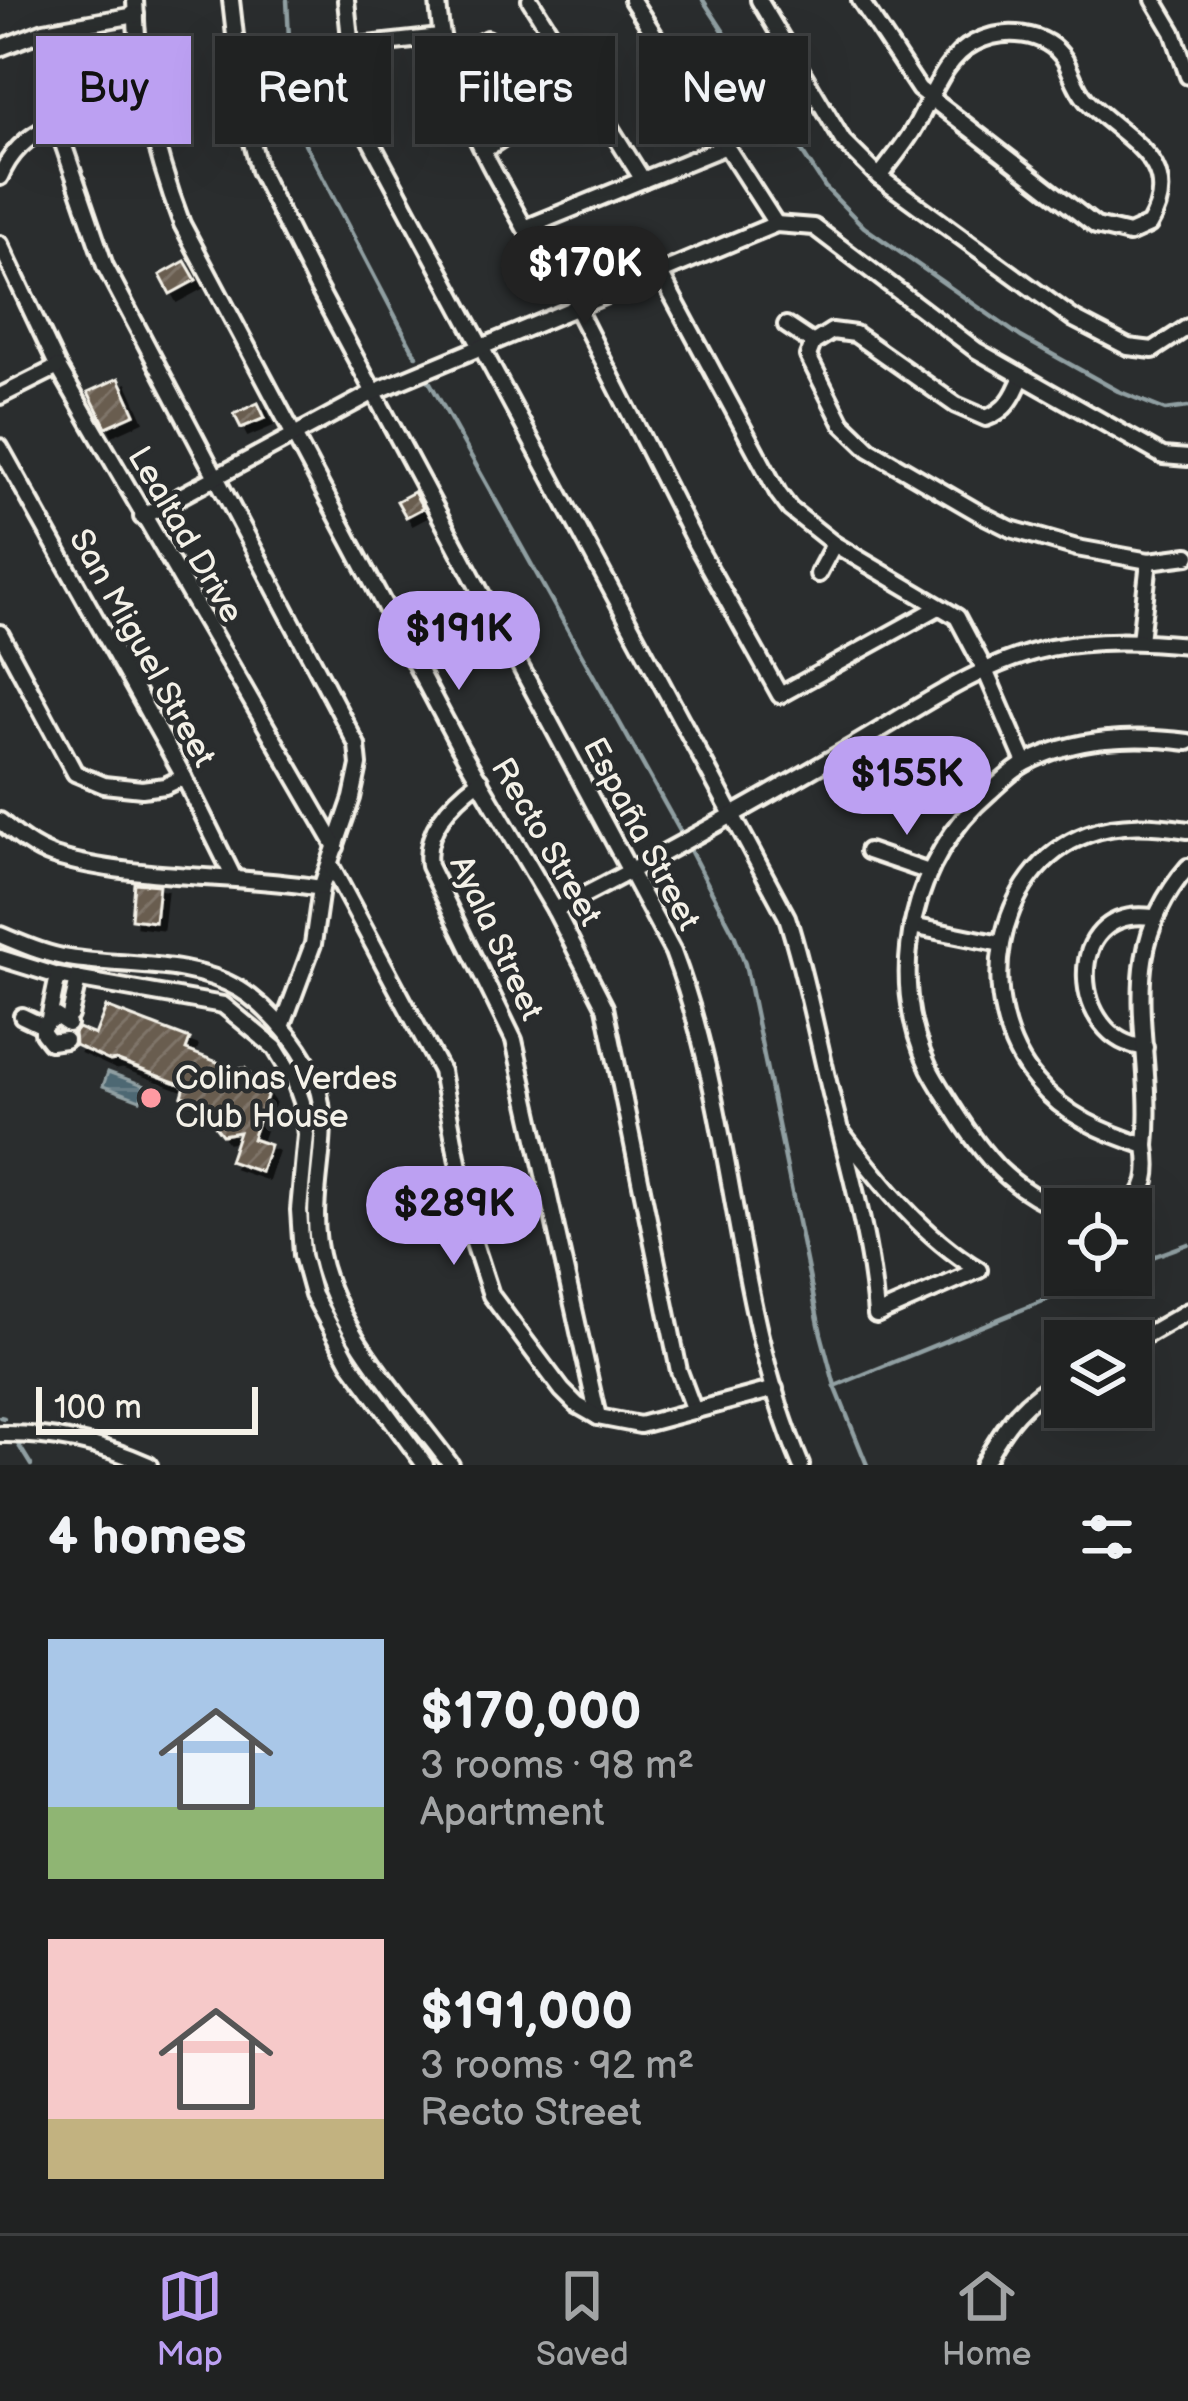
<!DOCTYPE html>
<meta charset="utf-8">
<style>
body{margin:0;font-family:"Balsamiq Sans",sans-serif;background:#2d2f2f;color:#f1f3f6;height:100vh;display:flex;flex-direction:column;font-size:45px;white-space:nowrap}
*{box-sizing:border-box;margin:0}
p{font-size:39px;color:#a2a4a5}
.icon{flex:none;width:66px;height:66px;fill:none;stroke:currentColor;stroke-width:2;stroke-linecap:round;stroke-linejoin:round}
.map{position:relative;height:1465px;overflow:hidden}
.panel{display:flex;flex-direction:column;background:#202222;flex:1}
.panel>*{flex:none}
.top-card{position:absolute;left:36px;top:36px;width:1116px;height:108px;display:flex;gap:24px}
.fabs{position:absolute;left:1044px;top:1188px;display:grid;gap:24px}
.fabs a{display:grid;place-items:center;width:108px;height:108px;border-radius:0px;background:#202222;box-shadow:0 12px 48px #0002,0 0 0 3px #3d3f40;font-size:60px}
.scale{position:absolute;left:36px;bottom:30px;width:222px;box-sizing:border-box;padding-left:12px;border:6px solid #f4f1e8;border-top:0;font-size:33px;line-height:42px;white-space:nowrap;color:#f4f1e8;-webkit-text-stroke:9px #2a2d2e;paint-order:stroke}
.price{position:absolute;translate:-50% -102px;padding:0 27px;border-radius:42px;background:#bca0f2;color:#111;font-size:39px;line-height:78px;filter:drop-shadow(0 3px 6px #0008)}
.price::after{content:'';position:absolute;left:50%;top:72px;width:36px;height:27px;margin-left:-18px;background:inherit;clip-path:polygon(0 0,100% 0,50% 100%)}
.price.selected{background:#222;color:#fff}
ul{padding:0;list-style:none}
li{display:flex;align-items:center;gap:36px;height:300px;padding:0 48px}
li span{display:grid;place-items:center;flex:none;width:336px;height:240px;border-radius:0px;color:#555}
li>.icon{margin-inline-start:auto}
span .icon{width:144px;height:144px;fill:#fffc;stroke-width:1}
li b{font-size:51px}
h2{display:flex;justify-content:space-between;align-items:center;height:144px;padding:0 48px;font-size:51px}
.pill{padding:0 42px;border-radius:0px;background:#202222;box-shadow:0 12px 48px #0002,0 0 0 3px #3d3f40;font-size:42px;line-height:108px}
.pill.selected{background:#bca0f2;color:#111}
.menu{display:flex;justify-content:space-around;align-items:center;height:168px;border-top:3px solid #3d3f40;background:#202222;font-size:33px;color:#a2a4a5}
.menu a{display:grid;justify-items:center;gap:6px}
.menu .selected{color:#bca0f2}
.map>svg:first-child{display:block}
</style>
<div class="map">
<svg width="1188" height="1465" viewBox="0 0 1188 1465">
<defs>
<pattern id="water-rules" width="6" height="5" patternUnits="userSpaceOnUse" patternTransform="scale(3)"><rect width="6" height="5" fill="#4e6873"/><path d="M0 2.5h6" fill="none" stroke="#687e87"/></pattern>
<pattern id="building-hatch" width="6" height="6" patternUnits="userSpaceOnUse" patternTransform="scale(3)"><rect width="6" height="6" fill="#695d50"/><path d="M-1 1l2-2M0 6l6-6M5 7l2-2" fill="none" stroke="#7f7569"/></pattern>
<filter id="shadow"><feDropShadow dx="7" dy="7" stdDeviation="0" flood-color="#0009"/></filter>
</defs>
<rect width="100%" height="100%" fill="#2a2d2e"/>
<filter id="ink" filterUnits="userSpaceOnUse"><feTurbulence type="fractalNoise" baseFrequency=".00833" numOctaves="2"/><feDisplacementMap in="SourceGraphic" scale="24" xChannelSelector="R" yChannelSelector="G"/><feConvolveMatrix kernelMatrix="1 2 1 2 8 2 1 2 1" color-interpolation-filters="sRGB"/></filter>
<g filter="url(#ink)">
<polygon fill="url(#water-rules)" stroke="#909fa2" stroke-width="3" points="108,1072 146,1086 140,1100 103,1086"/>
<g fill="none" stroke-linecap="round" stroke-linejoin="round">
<g stroke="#909fa2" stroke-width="4.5">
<polyline points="287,0 292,95 301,136 416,356"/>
<polyline points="703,0 825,187 864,227 1021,337 1118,391 1165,410 1188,407"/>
<polyline points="428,379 680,831"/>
<polyline points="691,852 734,934 745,964 821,1334 835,1386 867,1465"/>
<polyline points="1131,1265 1188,1244"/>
<polyline points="835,1386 1107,1275"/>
<polyline points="0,1417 4,1418"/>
<polyline points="18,1444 31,1465"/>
</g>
</g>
<g fill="url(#building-hatch)" stroke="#f4f1e8" stroke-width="3" filter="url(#shadow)">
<polygon points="185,261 196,280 170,294 160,275"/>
<polygon points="119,378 135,414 106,427 88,392"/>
<polygon points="258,403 265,418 241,428 234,414"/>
<polygon points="414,492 423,508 406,517 397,501"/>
<polygon points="134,883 159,885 155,922 131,919"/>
<polygon points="106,1007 190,1039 186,1050 235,1069 245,1068 267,1096 252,1139 270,1145 261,1172 229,1161 239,1132 222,1135 196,1100 182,1096 185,1086 116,1060 110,1061 75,1045 74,1033 78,1028 95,1035"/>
</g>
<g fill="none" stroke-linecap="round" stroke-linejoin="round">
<defs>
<g id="minor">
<path d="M135 0C137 76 155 153 182 224L460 748 555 910 605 1007 679 1371 694 1411"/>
<path d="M231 0 243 107 259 170 318 288 673 952C736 1117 732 1302 801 1465"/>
<path d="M346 0 356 97 370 140 787 917C807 979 818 1043 834 1106 851 1175 871 1244 876 1315L979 1270C921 1235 881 1183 840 1130"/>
<path d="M438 0C442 85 484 155 525 228L726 146"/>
<polyline points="530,0 643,180"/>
<polyline points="632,0 776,224"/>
<polyline points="759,0 843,141 879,177 1074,319 1128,347 1153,350 1188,327"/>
<path d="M860 0 919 89 1096 226 1129 234 1149 225C1187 161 1121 138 1087 101 1076 89 1072 74 1065 60 1046 30 1003 28 974 43 943 58 930 103 912 132 902 148 890 162 879 177"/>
<polyline points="1154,0 1173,32 1188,76"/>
<polyline points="349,47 440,37"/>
<polyline points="0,48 44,31 136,15"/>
<polyline points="447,60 487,39"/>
<polyline points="56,123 105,266 357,745 359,765 352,798 321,888 313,944 282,1027"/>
<polyline points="483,151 542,112"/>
<path d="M0 177C25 115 91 116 148 107"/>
<polyline points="0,244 58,367 336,847"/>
<polyline points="660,273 778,493 790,509 834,544 957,617 985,670 1025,763"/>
<polyline points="575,305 695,542 780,695 939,607"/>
<polyline points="786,325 813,343"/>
<path d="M1022 376C1014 396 1007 410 986 418L956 405 855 334 832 331 813 343 808 356 842 423 869 449 979 513 1011 529 1077 548 1149 561 1188 556"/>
<polyline points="0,396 58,367"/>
<polyline points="0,447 184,777 233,876"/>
<polyline points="142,517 376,391 776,224 814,227 976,350 1163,456 1188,458"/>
<polyline points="818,574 834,544"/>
<polyline points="0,633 75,773 104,785 142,789 165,786 184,777"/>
<polyline points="1140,641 1149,561"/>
<path d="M480 780C453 800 423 829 429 866L514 1040 598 1417"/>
<path d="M0 821C16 835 33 849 54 856 131 880 238 874 321 888"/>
<polyline points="868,851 929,872"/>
<polyline points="331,866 441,1071 472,1237 491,1295 562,1390 577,1405 598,1417 640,1425 775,1389"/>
<path d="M555 910C657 859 755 803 853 746 915 710 979 663 1050 648 1096 639 1142 641 1188 645"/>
<polyline points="912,926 1001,944"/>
<path d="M0 935C22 944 46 955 69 958 123 967 190 960 239 989 257 1000 272 1015 286 1032 358 1116 297 1177 323 1267 345 1341 406 1404 451 1465"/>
<polyline points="0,958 58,976 223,1005 275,1048 294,1079 302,1102 306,1135 299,1210 302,1255 313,1295 350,1363 425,1465"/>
<polyline points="70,1015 78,979"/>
<polyline points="22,1016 43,1026"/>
<polyline points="49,1018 58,976"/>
<polyline points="65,1040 50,1042 43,1033 43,1026 56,1016 68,1024"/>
<path d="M1145 1047C1071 1043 1059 905 1152 917"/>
<path d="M1146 1146C1156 1041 1110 957 1188 867"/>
<path d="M1128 1209C1148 1189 1150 1173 1146 1146 1105 1133 1065 1116 1037 1082 973 1008 991 870 1088 834 1120 822 1155 825 1188 830"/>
<path d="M1065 1211C1009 1189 984 1157 953 1108 945 1095 936 1082 929 1068 884 975 913 857 990 792 1001 782 1013 770 1026 763 1074 737 1135 735 1188 742"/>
<polyline points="1131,1344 1188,1311"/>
<path d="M0 1434C50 1433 103 1444 149 1465"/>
<path d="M983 1465C1005 1424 1024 1399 1065 1377"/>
</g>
</defs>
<use href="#minor" stroke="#f4f1e8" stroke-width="22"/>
<use href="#minor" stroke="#2a2d2e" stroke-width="14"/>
</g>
</g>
<circle fill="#ff9aa2" stroke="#2a2d2e" stroke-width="4.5" cx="151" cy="1098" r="12"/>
<g text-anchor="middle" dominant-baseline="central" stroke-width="9" stroke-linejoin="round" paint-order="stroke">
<g font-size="33" fill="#f4f1e8" stroke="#2a2d2e">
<text transform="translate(185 535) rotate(60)">Lealtad Drive</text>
<text transform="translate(142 648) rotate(61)">San Miguel Street</text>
<text transform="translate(641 834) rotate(62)">España Street</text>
<text transform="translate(546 842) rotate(60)">Recto Street</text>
<text transform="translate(496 938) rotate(65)">Ayala Street</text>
</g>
<g font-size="33" fill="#f4f1e8" stroke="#2a2d2e" text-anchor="start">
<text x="175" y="1079">Colinas Verdes<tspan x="175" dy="38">Club House</tspan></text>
</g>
</g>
</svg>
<div class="fabs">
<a><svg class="icon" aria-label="locate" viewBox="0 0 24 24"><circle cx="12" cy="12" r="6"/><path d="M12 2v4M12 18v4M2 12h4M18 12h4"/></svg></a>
<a><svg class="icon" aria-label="layers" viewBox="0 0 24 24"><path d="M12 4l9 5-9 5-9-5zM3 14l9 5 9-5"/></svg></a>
</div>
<div class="scale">100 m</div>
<b class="price selected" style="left:585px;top:328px">$170K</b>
<b class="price" style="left:459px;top:693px">$191K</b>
<b class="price" style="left:907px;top:838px">$155K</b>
<b class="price" style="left:454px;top:1268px">$289K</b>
<div class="top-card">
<a class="pill selected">Buy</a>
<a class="pill">Rent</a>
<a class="pill">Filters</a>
<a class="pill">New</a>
</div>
</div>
<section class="panel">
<h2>4 homes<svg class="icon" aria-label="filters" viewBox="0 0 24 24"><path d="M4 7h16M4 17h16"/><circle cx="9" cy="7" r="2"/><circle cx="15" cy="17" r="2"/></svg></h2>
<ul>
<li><span style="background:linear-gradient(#a9c7e8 70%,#8fb573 0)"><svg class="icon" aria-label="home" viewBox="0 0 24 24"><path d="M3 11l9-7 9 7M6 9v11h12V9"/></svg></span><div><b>$170,000</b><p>3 rooms · 98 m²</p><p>Apartment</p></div></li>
<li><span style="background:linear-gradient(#f6c9c9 75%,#c2b280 0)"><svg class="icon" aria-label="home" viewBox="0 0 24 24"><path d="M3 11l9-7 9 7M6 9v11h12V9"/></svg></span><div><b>$191,000</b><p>3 rooms · 92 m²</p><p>Recto Street</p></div></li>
</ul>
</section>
<nav class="menu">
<a class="selected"><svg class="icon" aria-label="map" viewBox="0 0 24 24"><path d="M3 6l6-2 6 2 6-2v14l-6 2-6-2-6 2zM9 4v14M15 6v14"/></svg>Map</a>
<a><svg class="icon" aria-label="saved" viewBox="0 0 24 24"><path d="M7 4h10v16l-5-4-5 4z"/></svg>Saved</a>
<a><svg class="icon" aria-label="home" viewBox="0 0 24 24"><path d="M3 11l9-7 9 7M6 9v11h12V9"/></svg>Home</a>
</nav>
